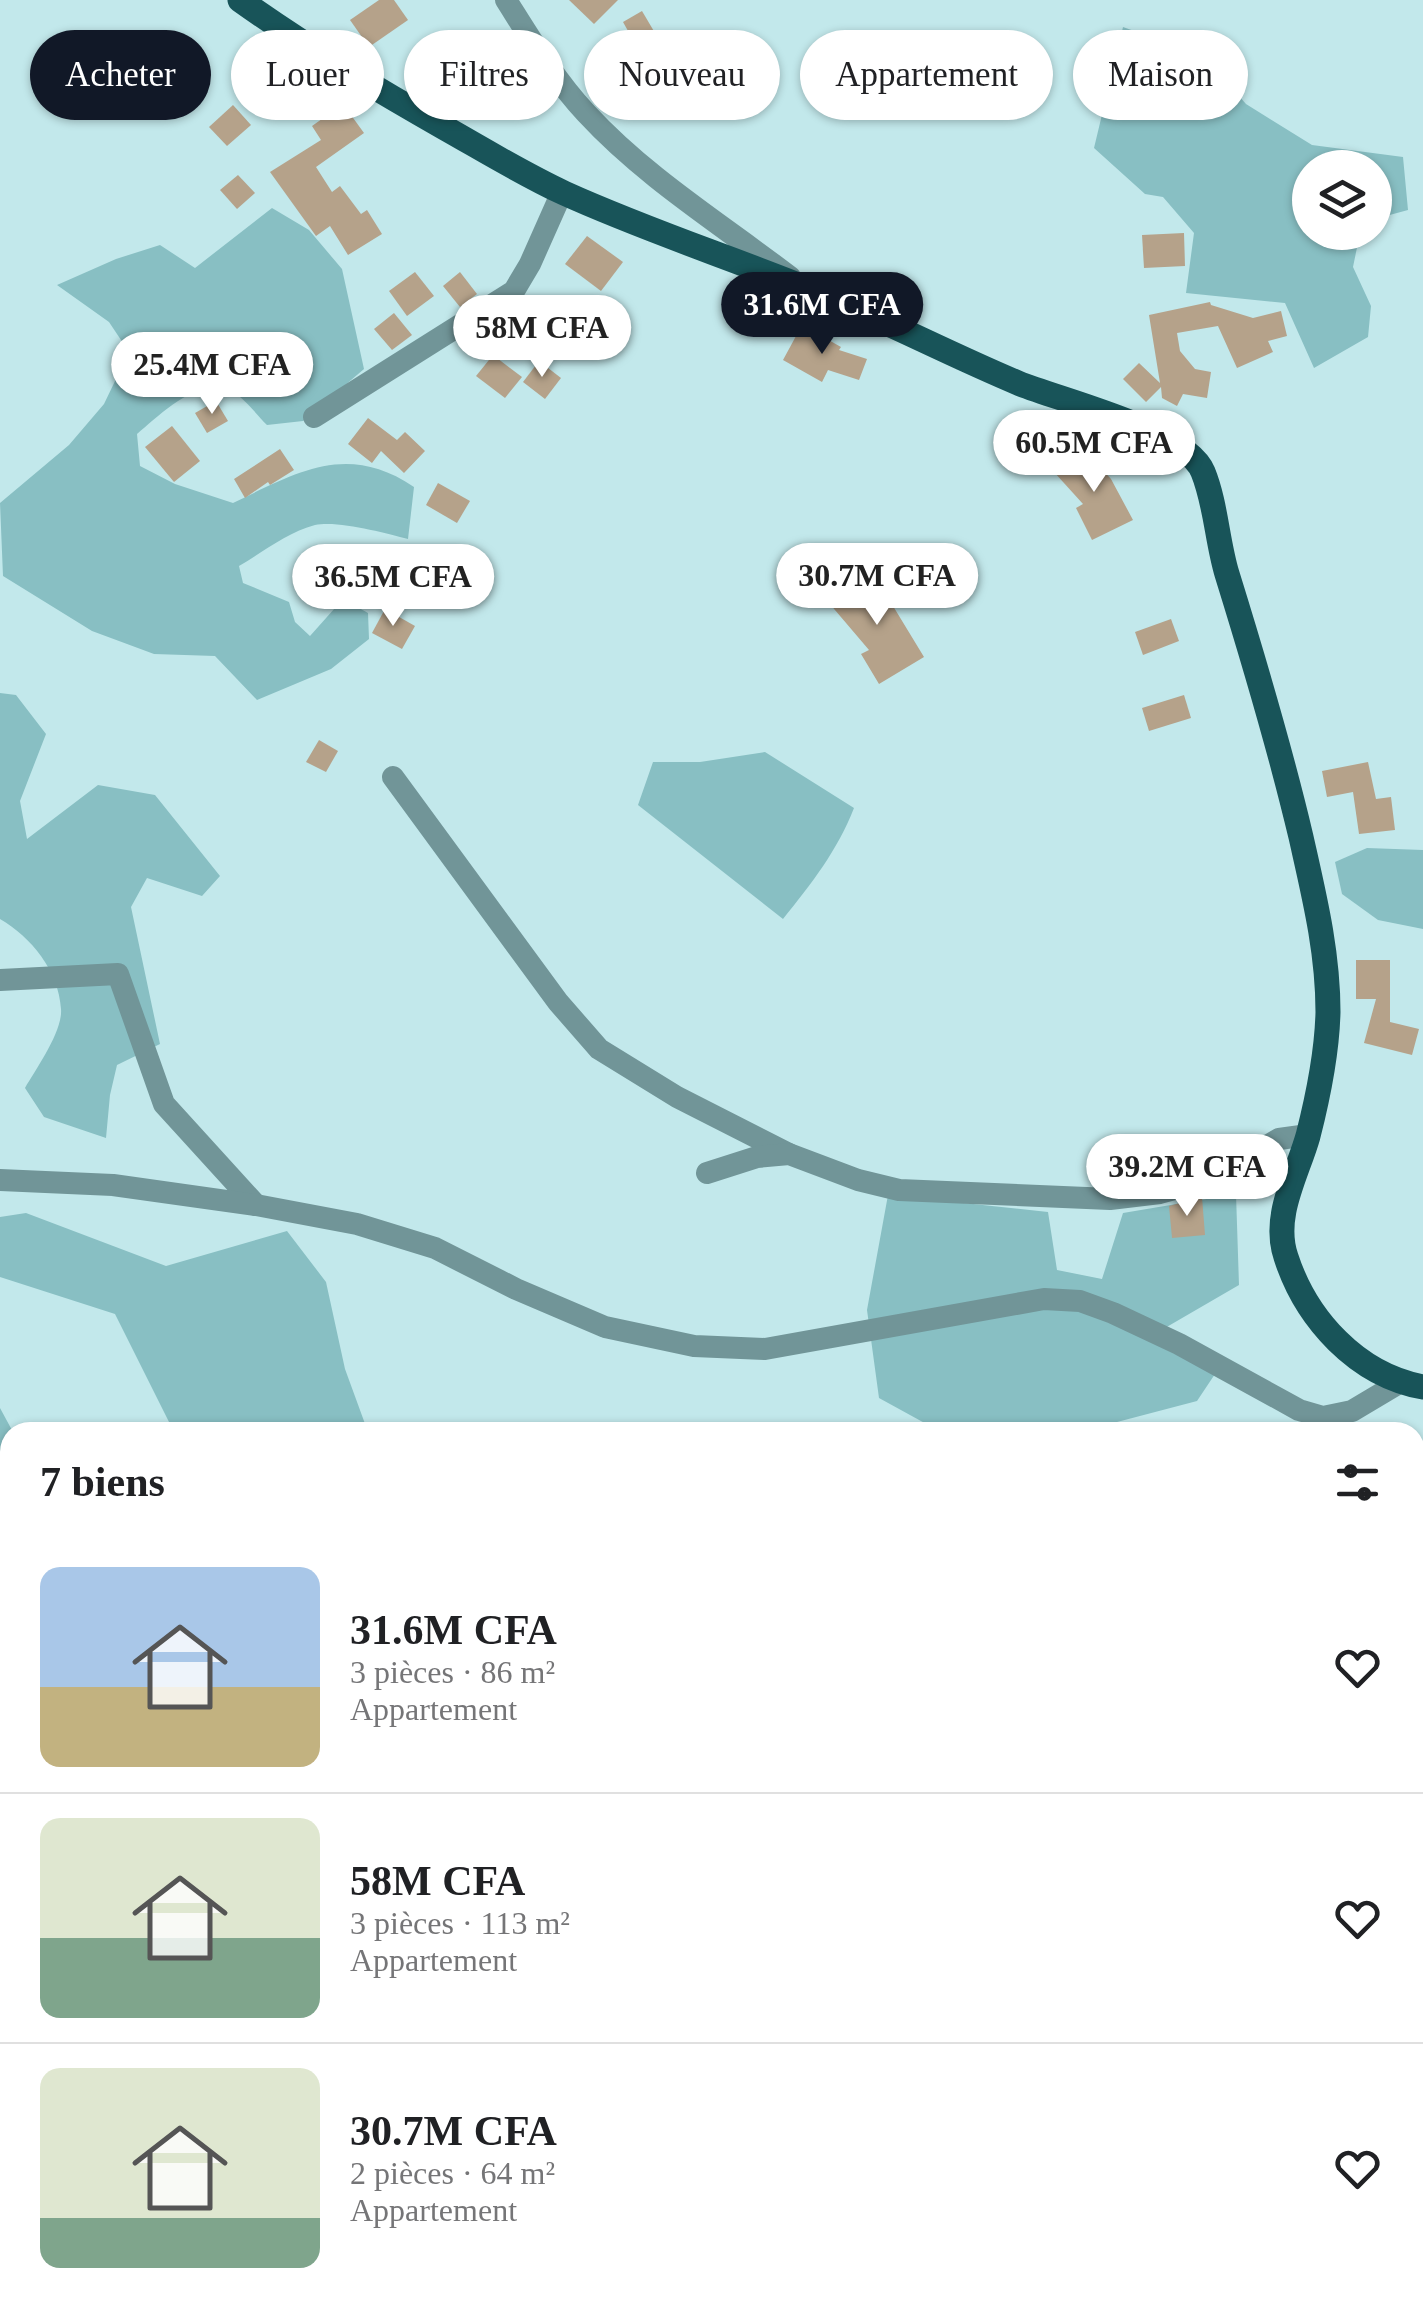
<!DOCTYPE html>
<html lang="fr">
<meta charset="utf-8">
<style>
body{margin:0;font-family:"Times New Roman",serif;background:#f6f6f6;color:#202124;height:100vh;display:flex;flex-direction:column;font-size:38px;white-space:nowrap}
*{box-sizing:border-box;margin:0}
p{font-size:32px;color:#757577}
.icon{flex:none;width:55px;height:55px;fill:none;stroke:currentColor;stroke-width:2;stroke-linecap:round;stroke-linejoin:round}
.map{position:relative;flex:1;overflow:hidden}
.panel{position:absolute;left:0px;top:1422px;width:1425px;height:892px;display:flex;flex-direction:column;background:#fff;border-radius:30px 30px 0 0;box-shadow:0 2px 8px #0004}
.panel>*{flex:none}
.top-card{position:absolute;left:30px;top:30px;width:1365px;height:90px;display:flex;gap:20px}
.fabs{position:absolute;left:1292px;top:150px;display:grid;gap:20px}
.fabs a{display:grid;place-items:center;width:100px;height:100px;border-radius:50%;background:#fff;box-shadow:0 2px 8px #0004;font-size:50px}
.price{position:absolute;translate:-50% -85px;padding:0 22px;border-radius:35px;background:#fff;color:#222;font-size:32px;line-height:65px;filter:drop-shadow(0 2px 5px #0008)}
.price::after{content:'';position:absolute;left:50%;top:60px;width:30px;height:22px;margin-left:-15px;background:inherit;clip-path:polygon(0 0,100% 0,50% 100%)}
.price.current{background:#111827;color:#fff}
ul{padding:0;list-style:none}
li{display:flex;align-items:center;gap:30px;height:250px;padding:0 40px}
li+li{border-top:2px solid #e0e0e0}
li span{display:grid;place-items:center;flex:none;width:280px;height:200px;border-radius:20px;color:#555}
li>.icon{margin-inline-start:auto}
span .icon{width:120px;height:120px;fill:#fffc;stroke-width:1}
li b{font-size:42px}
h2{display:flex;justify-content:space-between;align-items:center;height:120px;padding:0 40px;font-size:42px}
.chip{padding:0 35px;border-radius:45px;background:#fff;box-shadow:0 2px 8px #0004;font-size:35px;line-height:90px}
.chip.current{background:#111827;color:#fff}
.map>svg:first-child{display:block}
</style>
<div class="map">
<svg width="1423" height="2314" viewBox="0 0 1423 2314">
<rect width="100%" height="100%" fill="#c2e8eb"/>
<g fill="#88bfc3">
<polygon points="1123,27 1204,56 1246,104 1312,145 1403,157 1408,210 1375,219 1375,168 1310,168 1310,232 1360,233 1353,267 1371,306 1368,337 1314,368 1285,303 1186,293 1194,233 1163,197 1145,194 1094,148"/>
<path d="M272 208 309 230 342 269 364 369 303 421 267 425C257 415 245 399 233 392 200 374 160 415 137 434L140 466 175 484 233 503C298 472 347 442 414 487L408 539C385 533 338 520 315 525 288 532 263 552 239 566L243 583 289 602 295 622 310 636 343 599 368 613 369 639 331 669 257 700 215 656 154 654 92 631 3 576 0 503 69 445 104 404 129 352 109 322 57 285 116 259 160 245 195 268Z"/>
<path d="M0 693 16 695 46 734 20 801 27 839 98 785 155 795 220 876 202 896 147 878 131 907 160 1044 117 1065 110 1095 106 1138 44 1117 25 1088C36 1069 63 1031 61 1009 59 971 31 937 0 919Z"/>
<path d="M765 752 854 808C837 851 812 883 783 919L638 805 653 762H700Z"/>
<polygon points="1367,848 1423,850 1423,929 1378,920 1342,894 1335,862"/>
<polygon points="1236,1194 1239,1285 1146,1339 1215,1374 1197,1401 1079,1432 941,1432 879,1398 867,1310 888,1195 1048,1212 1057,1270 1102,1279 1123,1213"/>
<polygon points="26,1213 166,1266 287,1231 326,1282 345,1369 368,1432 174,1432 115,1314 0,1277 0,1217"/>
<polygon points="0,1408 13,1432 10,1432 10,1612 0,1667"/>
<polygon points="1415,2275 1423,2275 1423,2314 799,2314 784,2305 1415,2305"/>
<polygon points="289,2305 500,2305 492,2314 295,2314"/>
</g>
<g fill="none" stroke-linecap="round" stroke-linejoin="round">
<g stroke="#76d2d9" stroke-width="5">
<polyline points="305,2305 306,2314"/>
<polyline points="1293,2305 1295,2314"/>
</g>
</g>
<g fill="#b5a28a">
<polygon points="379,0 394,0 408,20 369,47 350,20"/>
<polygon points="569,0 618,0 594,24"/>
<polygon points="642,11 655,33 636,45 623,22"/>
<polygon points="343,104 364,133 316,167 332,192 340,186 361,214 367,210 382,234 348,255 330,226 316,236 270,172 321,140 312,126"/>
<polygon points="233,105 251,125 227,146 209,127"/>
<polygon points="238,175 255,193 237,209 220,190"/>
<polygon points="1184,233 1185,266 1144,268 1142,235"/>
<polygon points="587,236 623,262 601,291 565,264"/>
<polygon points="415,272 434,296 407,316 389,291"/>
<polygon points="460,272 477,294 460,307 443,286"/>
<polygon points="1210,302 1211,305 1253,318 1281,311 1287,336 1268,341 1273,352 1237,368 1218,326 1177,333 1180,351 1195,369 1211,372 1207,398 1183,394 1177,406 1162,398 1161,387 1146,402 1123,379 1139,363 1160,383 1149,315"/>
<polygon points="394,313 412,335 392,350 374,329"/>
<polygon points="802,325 841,347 839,350 867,359 859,380 828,370 822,382 783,360"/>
<polygon points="493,355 522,377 505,398 476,376"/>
<polygon points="539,361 561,378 545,399 523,382"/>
<polygon points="216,401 228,421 207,433 195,413"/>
<polygon points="368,418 397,440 405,432 425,451 404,473 381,451 372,463 348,444"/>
<polygon points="172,426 200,461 174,482 145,447"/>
<polygon points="1082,447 1111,479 1133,520 1092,540 1076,508 1083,504 1054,472"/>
<polygon points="280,449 294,470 270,485 268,482 245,498 234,479"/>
<polygon points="438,483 470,501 457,523 426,505"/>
<polygon points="356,554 380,564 370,589 345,579"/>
<polygon points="867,571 896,604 893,606 924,657 879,684 861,654 869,650 829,603"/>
<polygon points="385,609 415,626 402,649 372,633"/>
<polygon points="1171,619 1179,641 1143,655 1135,632"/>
<polygon points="1184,695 1191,718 1149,731 1142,708"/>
<polygon points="319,740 338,751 326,772 306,762"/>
<polygon points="1368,762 1376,799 1391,797 1395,830 1359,834 1353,792 1327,797 1322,771"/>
<polygon points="1356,960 1390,960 1390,1022 1419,1029 1412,1055 1364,1043 1376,999 1356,999"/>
<polygon points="1202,1197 1205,1235 1172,1238 1169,1206"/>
</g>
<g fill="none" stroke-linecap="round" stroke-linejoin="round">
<g stroke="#719598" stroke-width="22">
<path d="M506 0C530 38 555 80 586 113 646 178 721 224 790 277"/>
<polyline points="314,417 514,291 530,264 562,192"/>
<polyline points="393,777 558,1002 599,1049 677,1097 789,1154"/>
<polyline points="0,980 118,974 164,1104 256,1205"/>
<polyline points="707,1173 757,1157 789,1154 858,1180 899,1190 1110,1199 1160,1193 1212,1179 1279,1139 1308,1135"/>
<polyline points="0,1180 113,1185 256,1205 357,1224 435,1248 516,1289 605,1327 694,1346 765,1349 1044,1299 1080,1301 1113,1313 1179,1344 1299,1410 1323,1417 1352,1411 1399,1383"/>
</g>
<path stroke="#185459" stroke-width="25" d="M240 0C306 47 374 88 445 128 484 150 523 174 564 193 641 228 720 254 798 285 873 314 944 352 1018 383 1062 401 1186 430 1203 472 1216 504 1217 541 1227 574 1254 661 1280 748 1301 837 1314 895 1328 951 1328 1012 1327 1053 1318 1097 1308 1136 1297 1175 1272 1216 1286 1257 1306 1319 1357 1375 1423 1387"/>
</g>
</svg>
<div class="fabs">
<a><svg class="icon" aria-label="layers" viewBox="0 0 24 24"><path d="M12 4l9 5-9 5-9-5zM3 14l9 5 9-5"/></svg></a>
</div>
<b class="price current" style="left:822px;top:357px">31.6M CFA</b>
<b class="price" style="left:542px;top:380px">58M CFA</b>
<b class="price" style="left:212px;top:417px">25.4M CFA</b>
<b class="price" style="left:1094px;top:495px">60.5M CFA</b>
<b class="price" style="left:877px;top:628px">30.7M CFA</b>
<b class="price" style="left:393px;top:629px">36.5M CFA</b>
<b class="price" style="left:1187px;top:1219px">39.2M CFA</b>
<div class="top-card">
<a class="chip current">Acheter</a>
<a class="chip">Louer</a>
<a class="chip">Filtres</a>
<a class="chip">Nouveau</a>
<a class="chip">Appartement</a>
<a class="chip">Maison</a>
</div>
<section class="panel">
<h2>7 biens<svg class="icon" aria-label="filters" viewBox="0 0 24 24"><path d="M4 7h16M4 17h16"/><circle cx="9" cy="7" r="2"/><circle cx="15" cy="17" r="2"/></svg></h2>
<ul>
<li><span style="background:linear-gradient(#a9c7e8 60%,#c2b280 0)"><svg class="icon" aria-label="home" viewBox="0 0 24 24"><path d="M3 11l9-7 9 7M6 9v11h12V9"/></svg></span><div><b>31.6M CFA</b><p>3 pièces · 86 m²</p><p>Appartement</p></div><svg class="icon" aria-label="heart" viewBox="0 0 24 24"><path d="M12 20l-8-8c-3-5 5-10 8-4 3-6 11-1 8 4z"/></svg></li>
<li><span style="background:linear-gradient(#dfe7d0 60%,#7fa58c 0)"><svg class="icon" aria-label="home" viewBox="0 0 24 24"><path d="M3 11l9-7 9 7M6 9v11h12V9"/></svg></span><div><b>58M CFA</b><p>3 pièces · 113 m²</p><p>Appartement</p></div><svg class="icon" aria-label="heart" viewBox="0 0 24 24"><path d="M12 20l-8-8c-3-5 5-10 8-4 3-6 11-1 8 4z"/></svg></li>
<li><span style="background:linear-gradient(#dfe7d0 75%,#7fa58c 0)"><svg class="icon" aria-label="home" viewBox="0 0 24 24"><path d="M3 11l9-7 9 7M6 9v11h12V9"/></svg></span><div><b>30.7M CFA</b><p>2 pièces · 64 m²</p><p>Appartement</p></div><svg class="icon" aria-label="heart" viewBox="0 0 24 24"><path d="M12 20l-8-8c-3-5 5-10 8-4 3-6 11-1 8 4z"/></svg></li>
</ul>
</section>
</div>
